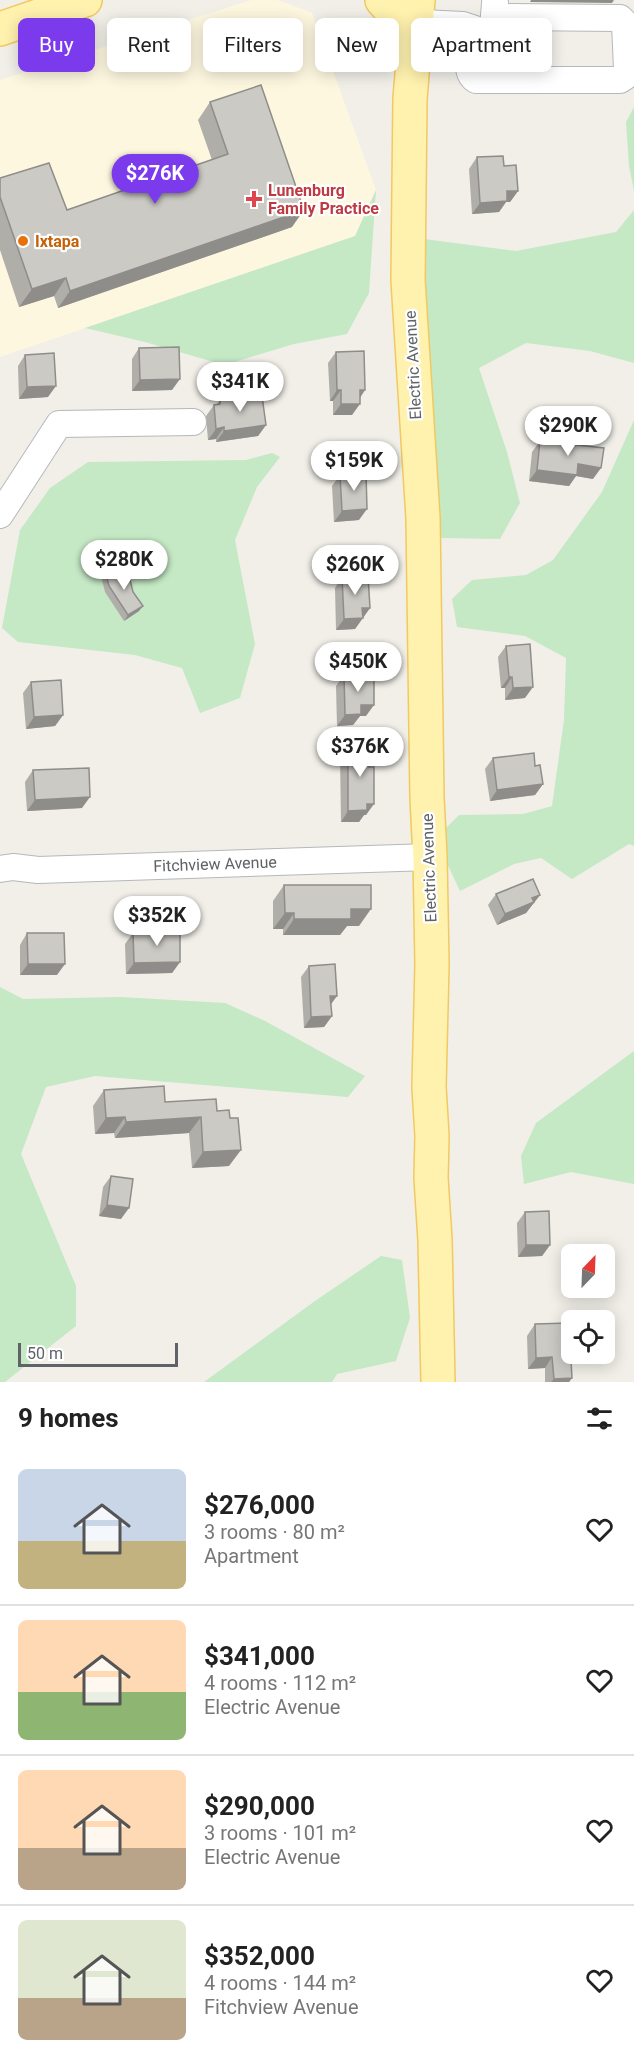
<!DOCTYPE html>
<meta charset="utf-8">
<style>
body{margin:0;font-family:Roboto,sans-serif;background:#f2f2f2;color:#222;height:100vh;display:flex;flex-direction:column;font-size:22px;white-space:nowrap}
*{box-sizing:border-box;margin:0}
p{font-size:20px;color:#767676}
.icon{flex:none;width:33px;height:33px;fill:none;stroke:currentColor;stroke-width:2;stroke-linecap:round;stroke-linejoin:round}
.map{position:relative;height:1382px;overflow:hidden}
.details{display:flex;flex-direction:column;background:#fff;flex:1}
.details>*{flex:none}
.guide{position:absolute;left:18px;top:18px;width:598px;height:54px;display:flex;gap:12px}
.needle{width:39px;rotate:23deg}
.tools{position:absolute;left:561px;top:1244px;display:grid;gap:12px}
.tools a{display:grid;place-items:center;width:54px;height:54px;border-radius:9px;background:#fff;box-shadow:0 3px 15px #0003;font-size:30px}
.scale{position:absolute;left:18px;bottom:15px;width:160px;box-sizing:border-box;padding-left:6px;border:3px solid #5f6368;border-top:0;font-size:16px;line-height:21px;white-space:nowrap;color:#5f6368;-webkit-text-stroke:4px #fff;paint-order:stroke}
.price{position:absolute;translate:-50% -51px;padding:0 14px;border-radius:21px;background:#fff;color:#222;font-size:20px;line-height:39px;filter:drop-shadow(0 2px 3px #0008)}
.price::after{content:'';position:absolute;left:50%;top:36px;width:18px;height:14px;margin-left:-9px;background:inherit;clip-path:polygon(0 0,100% 0,50% 100%)}
.price.active{background:#7c3aed;color:#fff}
ul{padding:0;list-style:none}
li{display:flex;align-items:center;gap:18px;height:150px;padding:0 18px}
li+li{border-top:2px solid #e0e0e0}
li span{display:grid;place-items:center;flex:none;width:168px;height:120px;border-radius:9px;color:#555}
li>.icon{margin-inline-start:auto}
span .icon{width:72px;height:72px;fill:#fffc;stroke-width:1}
li b{font-size:26px}
h2{display:flex;justify-content:space-between;align-items:center;height:72px;padding:0 18px;font-size:26px}
.tag{padding:0 21px;border-radius:9px;background:#fff;box-shadow:0 3px 15px #0003;font-size:21px;line-height:54px}
.tag.active{background:#7c3aed;color:#fff}
.map>svg:first-child{display:block}
</style>
<div class="map">
<svg width="634" height="1382" viewBox="0 0 634 1382">
<rect width="100%" height="100%" fill="#f1efe8"/>
<polygon fill="#fef7e0" points="251,0 278,0 312,13 376,190 355,236 0,357 0,80"/>
<g fill="#c5e8c5">
<polygon points="634,107 634,191 629,166 626,122"/>
<polygon points="376,190 369,293 347,334 294,344 224,365 145,342 85,328 355,236"/>
<polygon points="634,210 634,363 590,351 526,343 479,368 507,452 520,503 500,539 442,538 429,526 424,239 516,251 616,232"/>
<polygon points="634,420 634,846 629,844 572,879 541,858 514,864 460,891 445,859 445,829 459,815 523,814 552,806 564,720 566,658 525,636 457,627 452,599 472,580 526,575 553,560 602,492"/>
<polygon points="272,453 280,457 257,487 235,540 255,644 240,698 200,713 182,668 135,655 18,642 2,628 20,530 50,488 88,462 246,460"/>
<polygon points="0,987 23,999 121,997 225,1003 265,1021 365,1076 348,1097 95,1076 46,1087 21,1154 76,1286 76,1326 5,1382 0,1382"/>
<polygon points="634,1051 634,1184 571,1172 524,1184 521,1156 536,1123"/>
<polygon points="381,1256 402,1260 410,1318 396,1361 337,1374 332,1382 204,1382 315,1301"/>
</g>
<g fill="none" stroke-linecap="round" stroke-linejoin="round">
<defs>
<g id="minor">
<polyline points="401,22 463,25 487,33"/>
<path d="M468 42C469 54 465 74 476 80H620L626 76 627 70 625 23 620 18 494 17"/>
<polyline points="413,43 476,41 493,29 495,3"/>
<polyline points="0,515 59,424 193,422"/>
<polyline points="0,869 13,867 38,870 430,857"/>
</g>
<g id="major">
<polyline points="382,0 414,36"/>
<polyline points="418,0 410,99 408,280 423,518 427,798 430,857 432,964 429,1087 432,1136 431,1178 435,1240 438,1382"/>
<polyline points="0,29 85,0"/>
</g>
</defs>
<use href="#minor" stroke="#b5b8bc" stroke-width="28"/>
<use href="#major" stroke="#f2c960" stroke-width="36"/>
<use href="#minor" stroke="#fff" stroke-width="26"/>
<use href="#major" stroke="#fff2af" stroke-width="33"/>
</g>
<g fill="#afaea9">
<polygon points="210,102 292,227 58,308 54,296 19,307 0,250 0,178 67,210 212,160 198,120"/>
<polygon points="477,157 504,166 518,191 510,202 506,202 499,212 472,214 469,169"/>
<polygon points="139,348 172,390 132,391 132,359"/>
<polygon points="336,352 360,398 352,415 333,415 333,401 330,401 328,363"/>
<polygon points="25,355 48,397 19,399 18,366"/>
<polygon points="220,400 266,425 258,436 216,442 216,439 208,440 206,416 214,405 217,404"/>
<polygon points="540,441 593,479 576,476 569,486 529,481 532,452"/>
<polygon points="340,475 359,520 334,522 332,486"/>
<polygon points="106,575 139,611 124,621 105,592 102,580"/>
<polygon points="342,577 370,608 355,629 336,630 335,588"/>
<polygon points="506,646 525,698 505,700 505,688 501,688 498,657"/>
<polygon points="344,675 366,716 360,716 353,725 337,726 336,686"/>
<polygon points="31,682 63,715 55,726 26,729 23,693"/>
<polygon points="348,743 369,767 366,815 364,815 359,822 341,822 340,754"/>
<polygon points="493,758 535,766 543,784 535,795 490,801 485,769"/>
<polygon points="33,770 82,808 27,811 25,782"/>
<polygon points="284,885 359,926 347,926 340,935 283,935 283,929 273,929 273,901"/>
<polygon points="496,894 540,895 526,913 497,925 488,905"/>
<polygon points="27,933 57,975 20,975 20,945"/>
<polygon points="133,933 180,962 172,973 126,974 125,944"/>
<polygon points="309,966 331,1004 332,1016 324,1027 304,1028 301,977"/>
<polygon points="104,1090 165,1102 217,1111 229,1166 192,1168 189,1133 115,1138 114,1133 95,1134 93,1106"/>
<polygon points="111,1176 121,1219 99,1216 103,1187"/>
<polygon points="525,1212 550,1245 542,1256 518,1257 517,1223"/>
<polygon points="535,1324 572,1378 569,1382 545,1382 545,1368 528,1369 527,1336"/>
</g>
<g fill="#8f8d8a">
<polygon points="531,0 614,0 612,3 530,2"/>
<polygon points="507,191 518,191 510,202 506,202 499,212 472,214 480,203"/>
<polygon points="304,210 292,227 58,308 70,291"/>
<polygon points="66,278 54,296 19,307 32,289"/>
<polygon points="180,379 172,390 132,391 140,380"/>
<polygon points="56,386 48,397 19,399 27,387"/>
<polygon points="337,390 341,390 333,401 330,401"/>
<polygon points="360,390 365,390 358,401"/>
<polygon points="341,404 360,404 352,415 333,415"/>
<polygon points="266,425 258,436 216,442 224,431"/>
<polygon points="224,427 216,439 208,440 216,429"/>
<polygon points="578,464 601,468 593,479 576,476 569,486 529,481 537,470"/>
<polygon points="367,509 359,520 334,522 342,511"/>
<polygon points="143,606 139,611 124,621 128,615"/>
<polygon points="362,608 370,608 355,629 336,630 344,619"/>
<polygon points="509,677 512,677 505,688 501,688"/>
<polygon points="533,687 525,698 505,700 513,688"/>
<polygon points="361,705 374,705 366,716 360,716 353,725 337,726 345,715"/>
<polygon points="63,715 55,726 26,729 34,717"/>
<polygon points="543,784 535,795 490,801 497,790"/>
<polygon points="90,797 82,808 27,811 35,800"/>
<polygon points="367,804 374,804 366,815 364,815 359,822 341,822 348,811"/>
<polygon points="540,895 526,913 497,925 505,914 532,898"/>
<polygon points="351,909 371,909 359,926 347,926 340,935 283,935 294,919"/>
<polygon points="285,913 294,913 283,929 273,929"/>
<polygon points="180,962 172,973 126,974 134,963"/>
<polygon points="28,964 65,964 57,975 20,975"/>
<polygon points="330,996 337,996 329,1007"/>
<polygon points="332,1016 324,1027 304,1028 311,1017"/>
<polygon points="125,1117 114,1133 95,1134 106,1118"/>
<polygon points="201,1117 189,1133 115,1138 126,1122"/>
<polygon points="241,1150 229,1166 192,1168 203,1152"/>
<polygon points="107,1205 129,1208 121,1219 99,1216"/>
<polygon points="526,1245 550,1245 542,1256 518,1257"/>
<polygon points="552,1357 545,1368 528,1369 536,1358"/>
<polygon points="572,1378 569,1382 551,1382 554,1379"/>
</g>
<g fill="#cccac5" stroke="#8f8d8a" stroke-width="1.5">
<polygon points="261,85 304,210 70,291 66,278 32,289 0,197 0,178 49,163 67,210 228,154 210,102"/>
<polygon points="503,156 504,166 516,165 518,191 507,191 507,201 480,203 477,157"/>
<polygon points="179,347 180,379 140,380 139,348"/>
<polygon points="364,351 365,390 360,390 360,404 341,404 341,390 337,390 336,352"/>
<polygon points="54,353 56,386 27,387 25,355"/>
<polygon points="262,396 266,425 224,431 224,427 216,429 214,405 220,404 220,400"/>
<polygon points="540,441 604,448 601,468 578,464 577,475 537,470"/>
<polygon points="366,473 367,509 342,511 340,475"/>
<polygon points="127,568 133,592 143,606 128,615 109,586 106,575"/>
<polygon points="368,576 370,608 362,608 363,618 344,619 342,577"/>
<polygon points="530,644 533,687 513,688 512,677 509,677 506,646"/>
<polygon points="374,674 374,705 361,705 361,714 345,715 344,675"/>
<polygon points="61,680 63,715 34,717 31,682"/>
<polygon points="348,743 369,743 369,767 374,767 374,804 367,804 367,810 348,811"/>
<polygon points="534,753 535,766 540,765 543,784 497,790 493,758"/>
<polygon points="89,768 90,797 35,800 33,770"/>
<polygon points="533,879 540,895 532,898 534,902 505,914 496,894"/>
<polygon points="284,885 371,885 371,909 351,909 351,919 294,919 294,913 285,913"/>
<polygon points="180,932 180,962 134,963 133,933"/>
<polygon points="27,933 64,933 65,964 28,964"/>
<polygon points="335,964 337,996 330,996 332,1016 311,1017 309,966"/>
<polygon points="164,1086 165,1102 216,1099 217,1111 229,1110 230,1118 238,1118 241,1150 203,1152 201,1117 126,1122 125,1117 106,1118 104,1090"/>
<polygon points="111,1176 133,1179 129,1208 107,1205"/>
<polygon points="549,1211 550,1245 526,1245 525,1212"/>
<polygon points="569,1323 572,1378 554,1379 552,1357 536,1358 535,1324"/>
</g>
<path fill="#e0444e" stroke="#fff" stroke-width="2" d="M251 190h6v6h6v6h-6v6h-6v-6h-6v-6h6z"/>
<circle fill="#e8710a" stroke="#fff" stroke-width="2" cx="23" cy="241" r="6"/>
<g text-anchor="middle" dominant-baseline="central" stroke-width="4.5" stroke-linejoin="round" paint-order="stroke">
<g font-size="16" font-weight="bold" fill="#be3a42" stroke="#fff" text-anchor="start">
<text x="268" y="190">Lunenburg<tspan x="268" dy="18">Family Practice</tspan></text>
</g>
<g font-size="16" font-weight="bold" fill="#c56008" stroke="#fff" text-anchor="start">
<text x="35" y="241">Ixtapa</text>
</g>
<g font-size="16" fill="#5f6368" stroke="#fff">
<text transform="translate(413 365) rotate(-93)">Electric Avenue</text>
<text transform="translate(215 864) rotate(-2)">Fitchview Avenue</text>
<text transform="translate(429 868) rotate(-92)">Electric Avenue</text>
</g>
</g>
</svg>
<div class="tools">
<a><svg class="needle" viewBox="-14 -14 28 28"><path d="M0-13l5 13h-10z" fill="#e53935"/><path d="M0 13l5-13h-10z" fill="#767676"/></svg></a>
<a><svg class="icon" aria-label="locate" viewBox="0 0 24 24"><circle cx="12" cy="12" r="6"/><path d="M12 2v4M12 18v4M2 12h4M18 12h4"/></svg></a>
</div>
<div class="scale">50 m</div>
<b class="price active" style="left:155px;top:205px">$276K</b>
<b class="price" style="left:240px;top:413px">$341K</b>
<b class="price" style="left:568px;top:457px">$290K</b>
<b class="price" style="left:354px;top:492px">$159K</b>
<b class="price" style="left:124px;top:591px">$280K</b>
<b class="price" style="left:355px;top:596px">$260K</b>
<b class="price" style="left:358px;top:693px">$450K</b>
<b class="price" style="left:360px;top:778px">$376K</b>
<b class="price" style="left:157px;top:947px">$352K</b>
<div class="guide">
<a class="tag active">Buy</a>
<a class="tag">Rent</a>
<a class="tag">Filters</a>
<a class="tag">New</a>
<a class="tag">Apartment</a>
</div>
</div>
<section class="details">
<h2>9 homes<svg class="icon" aria-label="filters" viewBox="0 0 24 24"><path d="M4 7h16M4 17h16"/><circle cx="9" cy="7" r="2"/><circle cx="15" cy="17" r="2"/></svg></h2>
<ul>
<li><span style="background:linear-gradient(#c9d6e8 60%,#c2b280 0)"><svg class="icon" aria-label="home" viewBox="0 0 24 24"><path d="M3 11l9-7 9 7M6 9v11h12V9"/></svg></span><div><b>$276,000</b><p>3 rooms · 80 m²</p><p>Apartment</p></div><svg class="icon" aria-label="heart" viewBox="0 0 24 24"><path d="M12 20l-8-8c-3-5 5-10 8-4 3-6 11-1 8 4z"/></svg></li>
<li><span style="background:linear-gradient(#ffd9b3 60%,#8fb573 0)"><svg class="icon" aria-label="home" viewBox="0 0 24 24"><path d="M3 11l9-7 9 7M6 9v11h12V9"/></svg></span><div><b>$341,000</b><p>4 rooms · 112 m²</p><p>Electric Avenue</p></div><svg class="icon" aria-label="heart" viewBox="0 0 24 24"><path d="M12 20l-8-8c-3-5 5-10 8-4 3-6 11-1 8 4z"/></svg></li>
<li><span style="background:linear-gradient(#ffd9b3 65%,#b9a48a 0)"><svg class="icon" aria-label="home" viewBox="0 0 24 24"><path d="M3 11l9-7 9 7M6 9v11h12V9"/></svg></span><div><b>$290,000</b><p>3 rooms · 101 m²</p><p>Electric Avenue</p></div><svg class="icon" aria-label="heart" viewBox="0 0 24 24"><path d="M12 20l-8-8c-3-5 5-10 8-4 3-6 11-1 8 4z"/></svg></li>
<li><span style="background:linear-gradient(#dfe7d0 65%,#b9a48a 0)"><svg class="icon" aria-label="home" viewBox="0 0 24 24"><path d="M3 11l9-7 9 7M6 9v11h12V9"/></svg></span><div><b>$352,000</b><p>4 rooms · 144 m²</p><p>Fitchview Avenue</p></div><svg class="icon" aria-label="heart" viewBox="0 0 24 24"><path d="M12 20l-8-8c-3-5 5-10 8-4 3-6 11-1 8 4z"/></svg></li>
</ul>
</section>
